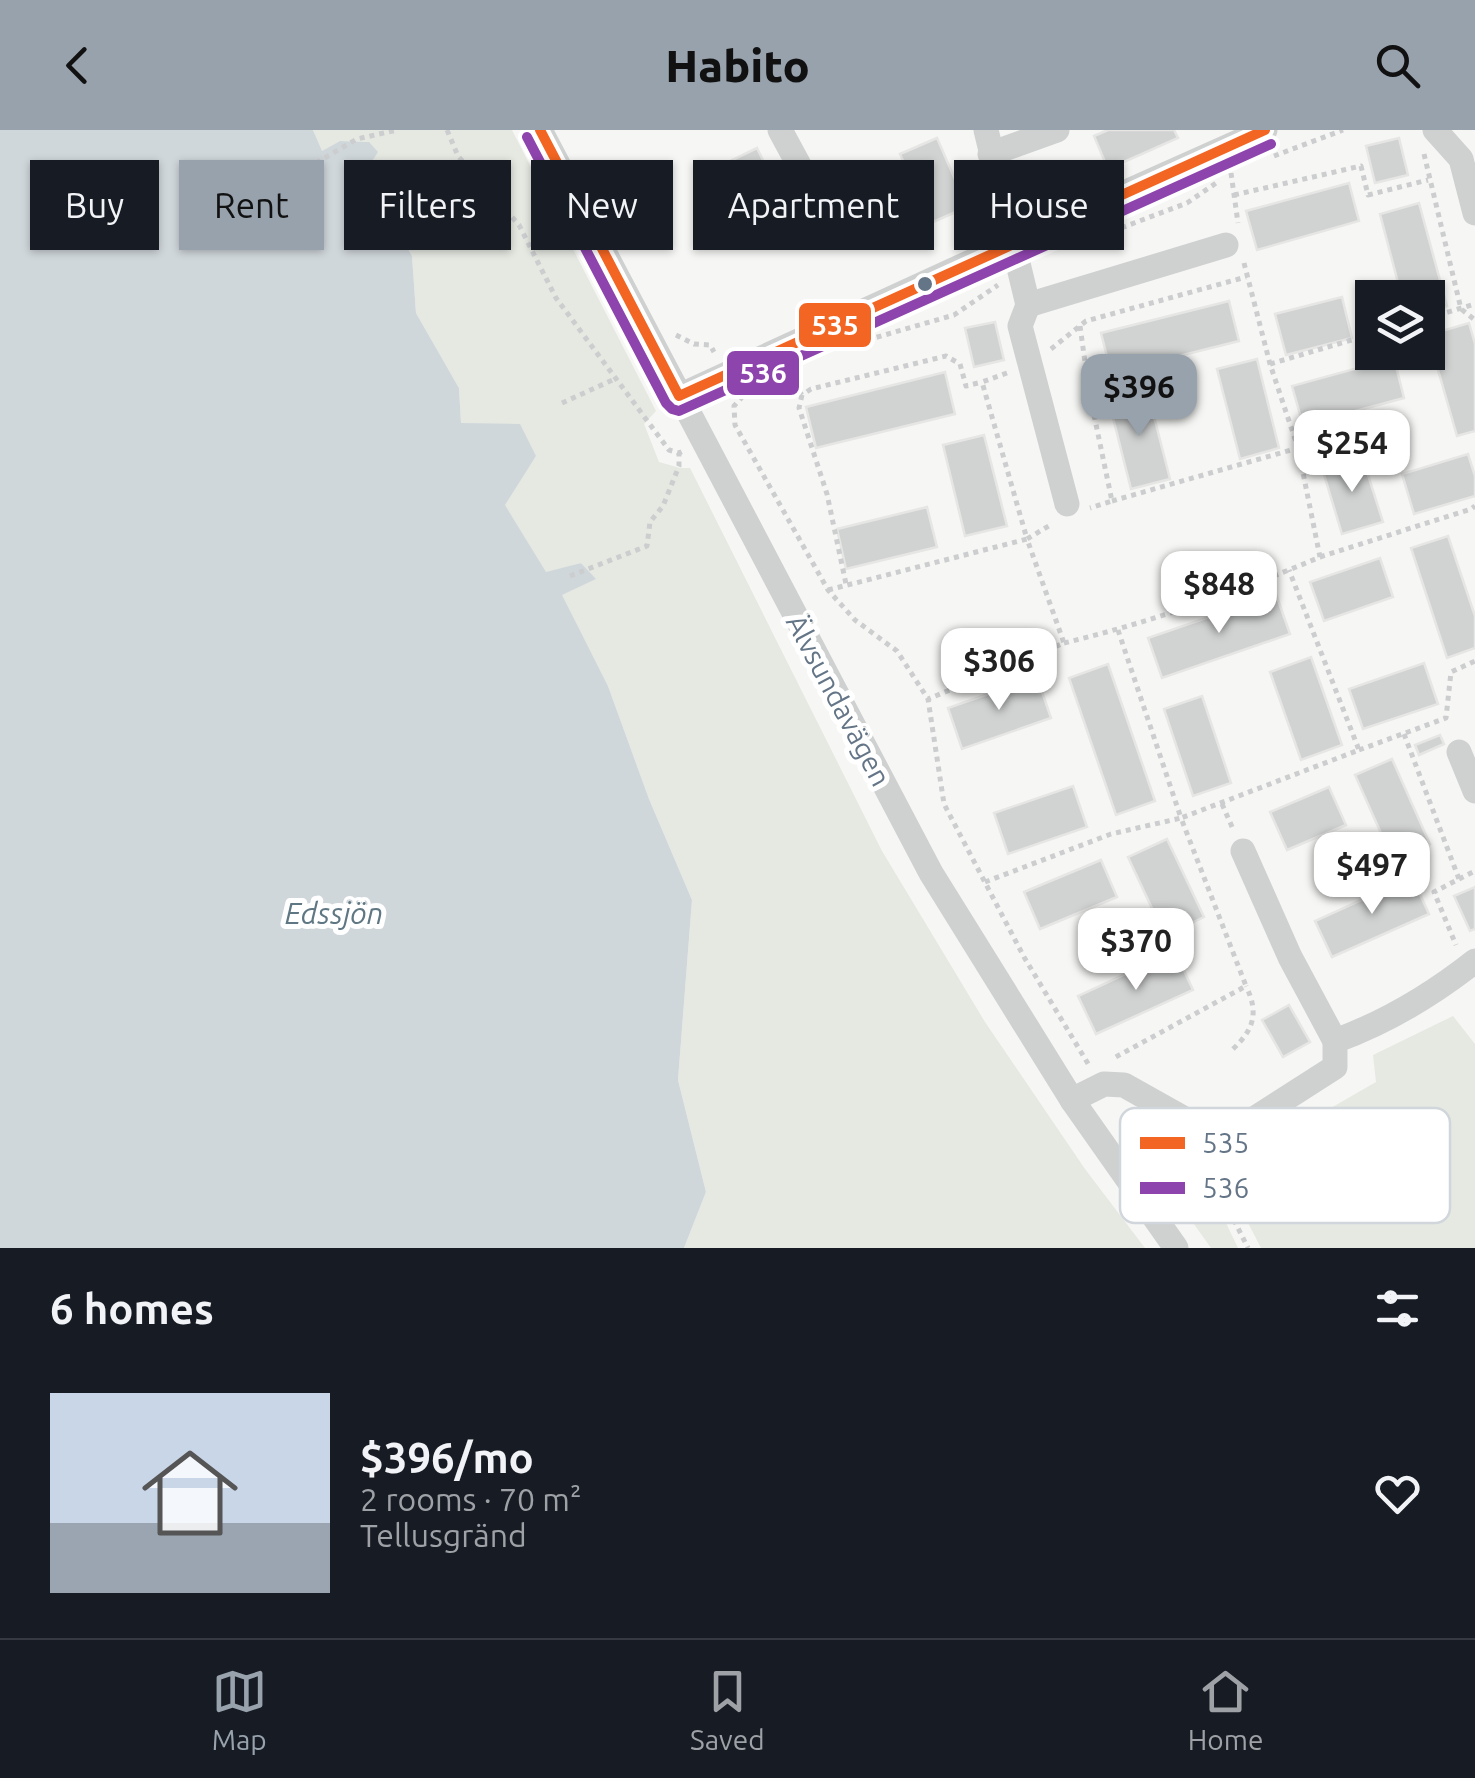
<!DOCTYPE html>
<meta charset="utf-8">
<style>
body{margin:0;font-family:Ubuntu,sans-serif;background:#242831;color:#f1f3f6;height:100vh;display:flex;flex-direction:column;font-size:38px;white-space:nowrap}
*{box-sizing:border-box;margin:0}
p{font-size:32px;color:#9ea1a6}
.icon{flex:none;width:55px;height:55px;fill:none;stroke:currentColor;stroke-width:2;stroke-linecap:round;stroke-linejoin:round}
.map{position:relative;height:1118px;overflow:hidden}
.drawer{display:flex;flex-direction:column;background:#171b24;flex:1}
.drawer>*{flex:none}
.hud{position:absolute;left:30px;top:30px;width:1415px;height:90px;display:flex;gap:20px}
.fabs{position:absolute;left:1355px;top:150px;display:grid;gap:20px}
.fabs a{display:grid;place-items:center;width:90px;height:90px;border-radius:0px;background:#171b24;box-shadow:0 2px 8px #0004;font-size:50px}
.price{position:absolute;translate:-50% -85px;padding:0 22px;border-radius:20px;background:#fff;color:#222;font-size:32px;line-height:65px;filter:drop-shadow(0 2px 5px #0008)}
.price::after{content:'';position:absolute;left:50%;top:60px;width:30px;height:22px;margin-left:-15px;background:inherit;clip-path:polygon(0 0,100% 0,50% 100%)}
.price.active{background:#97a2ad;color:#111}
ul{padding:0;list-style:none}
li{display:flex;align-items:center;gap:30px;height:250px;padding:0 50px}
li span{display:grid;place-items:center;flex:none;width:280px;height:200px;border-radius:0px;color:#555}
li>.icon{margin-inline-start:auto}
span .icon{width:120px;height:120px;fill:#fffc;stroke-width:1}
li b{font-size:42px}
h2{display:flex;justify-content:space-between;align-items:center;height:120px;padding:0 50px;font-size:42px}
.tag{padding:0 35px;border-radius:0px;background:#171b24;box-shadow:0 2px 8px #0004;font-size:35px;line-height:90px}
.tag.active{background:#97a2ad;color:#111}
header{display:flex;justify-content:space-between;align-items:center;height:130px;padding:0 50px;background:#97a2ad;color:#111;font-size:45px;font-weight:800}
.tab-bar{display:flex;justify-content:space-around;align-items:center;height:140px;border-top:2px solid #363941;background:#171b24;font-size:28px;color:#9ea1a6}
.tab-bar a{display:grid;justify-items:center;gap:5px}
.tab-bar .active{color:#97a2ad}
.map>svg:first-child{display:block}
</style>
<header><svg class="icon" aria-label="back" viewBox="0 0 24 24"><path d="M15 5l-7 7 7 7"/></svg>Habito<svg class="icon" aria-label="search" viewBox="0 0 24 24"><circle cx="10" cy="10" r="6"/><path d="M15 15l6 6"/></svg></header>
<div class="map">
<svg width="1475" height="1118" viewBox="0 0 1475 1118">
<rect width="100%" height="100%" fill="#f6f6f4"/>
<g fill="#e6e9e2">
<polygon points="313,0 512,0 656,281 644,294 659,332 680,338 690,338 882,721 985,892 1085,1039 1145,1118 684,1118 706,1062 678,950 692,770 649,669 608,556 561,465 595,449 581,433 546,443 504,374 536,326 461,293 459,258 416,183 412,126 365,42 369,12 340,11 321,22"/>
<polygon points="1453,886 1475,914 1475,1118 1261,1118 1245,1087 1211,1038 1242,1029 1376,952 1373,925"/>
<polygon points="1155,1023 1226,1093 1238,1118 1211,1118 1150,1032"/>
</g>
<polygon fill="#d0d7db" points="0,0 313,0 322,21 340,11 369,12 378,22 365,42 412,126 416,183 459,258 461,293 520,294 536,326 505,375 546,442 581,433 596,449 562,465 608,556 649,669 692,770 678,950 706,1062 684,1118 0,1118"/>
<g fill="#d1d2d2" stroke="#e6e6e4" stroke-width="2.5">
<polygon points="1108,0 1174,0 1178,8 1108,39 1094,6"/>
<polygon points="937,8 967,77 906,104 891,70 916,59 900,24"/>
<polygon points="1399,8 1408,45 1375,53 1366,16"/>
<polygon points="757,18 778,61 747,75 726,33"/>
<polygon points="1349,53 1359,91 1257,120 1246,81"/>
<polygon points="1419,73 1447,176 1428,181 1428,168 1402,168 1380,84"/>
<polygon points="1342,167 1352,208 1286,225 1275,184"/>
<polygon points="1229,171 1239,211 1111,243 1101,203"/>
<polygon points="995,192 1004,230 974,237 965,198"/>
<polygon points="1469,193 1475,214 1475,301 1457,306 1428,205"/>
<polygon points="1394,228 1404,268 1303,295 1292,256"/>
<polygon points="1257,229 1279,318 1240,329 1217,239"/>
<polygon points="945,242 955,284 816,318 806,277"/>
<polygon points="1147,259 1170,349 1131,359 1108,268"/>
<polygon points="984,305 1007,396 965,406 943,315"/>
<polygon points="1468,324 1475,346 1475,366 1414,384 1402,344"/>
<polygon points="1362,326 1383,392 1342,404 1322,338"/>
<polygon points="927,377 937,417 846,439 837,399"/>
<polygon points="1448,406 1475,486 1475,518 1447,528 1411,418"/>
<polygon points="1380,428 1393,467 1324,491 1310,452"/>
<polygon points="1276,464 1290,504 1162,548 1148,508"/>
<polygon points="1311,527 1342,615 1301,630 1270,542"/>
<polygon points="1424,533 1438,574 1363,599 1349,559"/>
<polygon points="1108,534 1155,671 1116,685 1069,548"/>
<polygon points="1037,547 1051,588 962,619 948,578"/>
<polygon points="1202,566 1231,653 1193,666 1164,579"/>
<polygon points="1440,605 1444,614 1419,625 1415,615"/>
<polygon points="1392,629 1430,714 1393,730 1355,645"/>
<polygon points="1073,656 1087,697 1008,724 994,683"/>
<polygon points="1329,657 1346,695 1287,720 1270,682"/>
<polygon points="1167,709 1204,787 1165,806 1128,727"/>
<polygon points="1101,730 1117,767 1040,799 1024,762"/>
<polygon points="1412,747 1429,784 1332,827 1315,791"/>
<polygon points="1475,757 1475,799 1470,801 1454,766"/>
<polygon points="1175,821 1193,860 1096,904 1078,866"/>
<polygon points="1289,875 1310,912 1283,927 1262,890"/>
</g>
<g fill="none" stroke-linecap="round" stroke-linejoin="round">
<g stroke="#cccdce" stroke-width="5" stroke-dasharray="5 5" stroke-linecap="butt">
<polyline points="447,0 458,26 519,95 556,168 669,320 679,323 683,321"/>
<polyline points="1424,24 1461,179 1475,190"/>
<polyline points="1274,26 1343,0"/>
<polyline points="1030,34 1046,69"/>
<polyline points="1231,43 1238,93"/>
<polyline points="273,58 357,9 397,0"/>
<polyline points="1234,65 1361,36 1368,65 1428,50"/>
<polyline points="1084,112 1187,73 1219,51"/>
<polyline points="1244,133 1270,234 1298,318"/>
<polyline points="1428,188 1475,174"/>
<polyline points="1080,196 1089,261 1112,371 1090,378"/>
<polyline points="676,205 694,214 710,215 714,222"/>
<polyline points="867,210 954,185 998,155"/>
<polyline points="1051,219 1086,191 1246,147"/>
<polyline points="1270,234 1372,204"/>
<polyline points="1007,243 982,252 1027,409 1052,394"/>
<polyline points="786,247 802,265 811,259 946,226 960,234 966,256 982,252"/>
<polyline points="802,265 799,278 827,364 846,454"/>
<polyline points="743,266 734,276 735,295 828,460 855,490 897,521 928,569 944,674 1024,827 1090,937"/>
<polyline points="562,273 617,248"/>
<polyline points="1320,427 1471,379 1475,376"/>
<polyline points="570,446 647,416 650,392 663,376 679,336 679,323"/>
<polyline points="828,460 1027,409 1064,513 928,569"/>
<polyline points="1118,500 1181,688 1359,620 1289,440"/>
<path d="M1064 513C1151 492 1238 462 1320 427L1298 318 1112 371"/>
<polyline points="1404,604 1459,749 1434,762 1456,815"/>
<polyline points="1359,620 1446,588 1451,542 1475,531"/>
<polyline points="1222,674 1233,699"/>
<polyline points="1459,749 1475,741"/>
<polyline points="985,752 1111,704 1181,688 1246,856 1112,929"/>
<path d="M1233 919C1254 899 1259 883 1246 856"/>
<polyline points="1134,992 1231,1084 1248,1118"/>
</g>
<g stroke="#cfd1d1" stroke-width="25">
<polyline points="540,0 931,743 1072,970 1176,1118"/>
<polyline points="780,0 813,61"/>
<polyline points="986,0 1028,175 1020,196 1067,374"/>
<polyline points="1435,0 1461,29 1475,83"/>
<polyline points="990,24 1057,0"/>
<polyline points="1028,175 1226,115"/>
<polyline points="679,266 1012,113 1265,0"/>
<polyline points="1459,622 1475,661"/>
<polyline points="1243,721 1290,827 1335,911"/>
<path d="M1072 970 1104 954 1124 955 1206 1001 1232 1003 1335 937V911C1387 892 1432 865 1475 831"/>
</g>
<defs>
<polyline id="bus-1" points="540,0 679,266 1265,0"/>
<polyline id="bus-2" points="527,7 666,273 672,279 679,281 1271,14"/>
</defs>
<use href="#bus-1" stroke="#fff" stroke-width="18"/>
<use href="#bus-2" stroke="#fff" stroke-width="18"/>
<use href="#bus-1" stroke="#f26522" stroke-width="10"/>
<use href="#bus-2" stroke="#8e44ad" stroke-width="10"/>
</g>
<circle fill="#647587" stroke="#fff" stroke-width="4" cx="925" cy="154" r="9"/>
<g text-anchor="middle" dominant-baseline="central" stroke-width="10" stroke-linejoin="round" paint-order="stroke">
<g font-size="28" fill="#647587" stroke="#fff">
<text transform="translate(839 570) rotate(62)">Älvsundavägen</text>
</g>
<g font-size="30" font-style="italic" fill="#5f7783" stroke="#fff">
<text x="334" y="783">Edssjön</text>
</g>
</g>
<rect x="1120" y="978" width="330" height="115" rx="15" fill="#fff" stroke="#d0d6db" stroke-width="2.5"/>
<rect x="1140" y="1007" width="45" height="12" fill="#f26522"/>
<rect x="1140" y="1052" width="45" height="12" fill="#8e44ad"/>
<g font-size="28" fill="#647587">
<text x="1202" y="1023">535</text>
<text x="1202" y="1068">536</text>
</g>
<g stroke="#fff" stroke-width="4">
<rect x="797" y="171" width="76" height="48" rx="10" fill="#f26522"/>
<rect x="725" y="219" width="76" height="48" rx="10" fill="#8e44ad"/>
</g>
<g font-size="28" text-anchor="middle" font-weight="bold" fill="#fff">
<text x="835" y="205">535</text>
<text x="763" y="253">536</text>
</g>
</svg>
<div class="fabs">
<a><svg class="icon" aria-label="layers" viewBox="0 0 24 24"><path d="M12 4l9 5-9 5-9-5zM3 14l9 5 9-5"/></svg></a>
</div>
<b class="price active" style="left:1139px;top:309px">$396</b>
<b class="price" style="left:1352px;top:365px">$254</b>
<b class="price" style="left:1219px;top:506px">$848</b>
<b class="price" style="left:999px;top:583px">$306</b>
<b class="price" style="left:1372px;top:787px">$497</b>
<b class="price" style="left:1136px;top:863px">$370</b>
<div class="hud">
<a class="tag">Buy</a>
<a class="tag active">Rent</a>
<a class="tag">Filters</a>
<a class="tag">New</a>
<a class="tag">Apartment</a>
<a class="tag">House</a>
</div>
</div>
<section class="drawer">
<h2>6 homes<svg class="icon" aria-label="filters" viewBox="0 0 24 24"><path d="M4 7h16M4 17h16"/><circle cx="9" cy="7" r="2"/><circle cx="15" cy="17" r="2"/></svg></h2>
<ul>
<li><span style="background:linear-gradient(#c9d6e8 65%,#9aa5b1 0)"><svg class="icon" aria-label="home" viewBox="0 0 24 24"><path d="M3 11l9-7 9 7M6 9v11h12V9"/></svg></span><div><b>$396/mo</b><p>2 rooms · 70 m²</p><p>Tellusgränd</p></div><svg class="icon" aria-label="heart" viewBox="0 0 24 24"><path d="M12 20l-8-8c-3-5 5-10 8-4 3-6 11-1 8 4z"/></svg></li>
</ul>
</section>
<nav class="tab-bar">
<a class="active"><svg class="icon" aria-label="map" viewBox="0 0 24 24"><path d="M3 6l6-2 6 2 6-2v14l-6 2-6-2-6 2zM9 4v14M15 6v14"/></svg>Map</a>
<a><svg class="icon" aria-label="saved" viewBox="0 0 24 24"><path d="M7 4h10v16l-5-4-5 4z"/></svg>Saved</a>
<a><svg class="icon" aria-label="home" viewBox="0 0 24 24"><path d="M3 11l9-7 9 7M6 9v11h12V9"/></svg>Home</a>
</nav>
